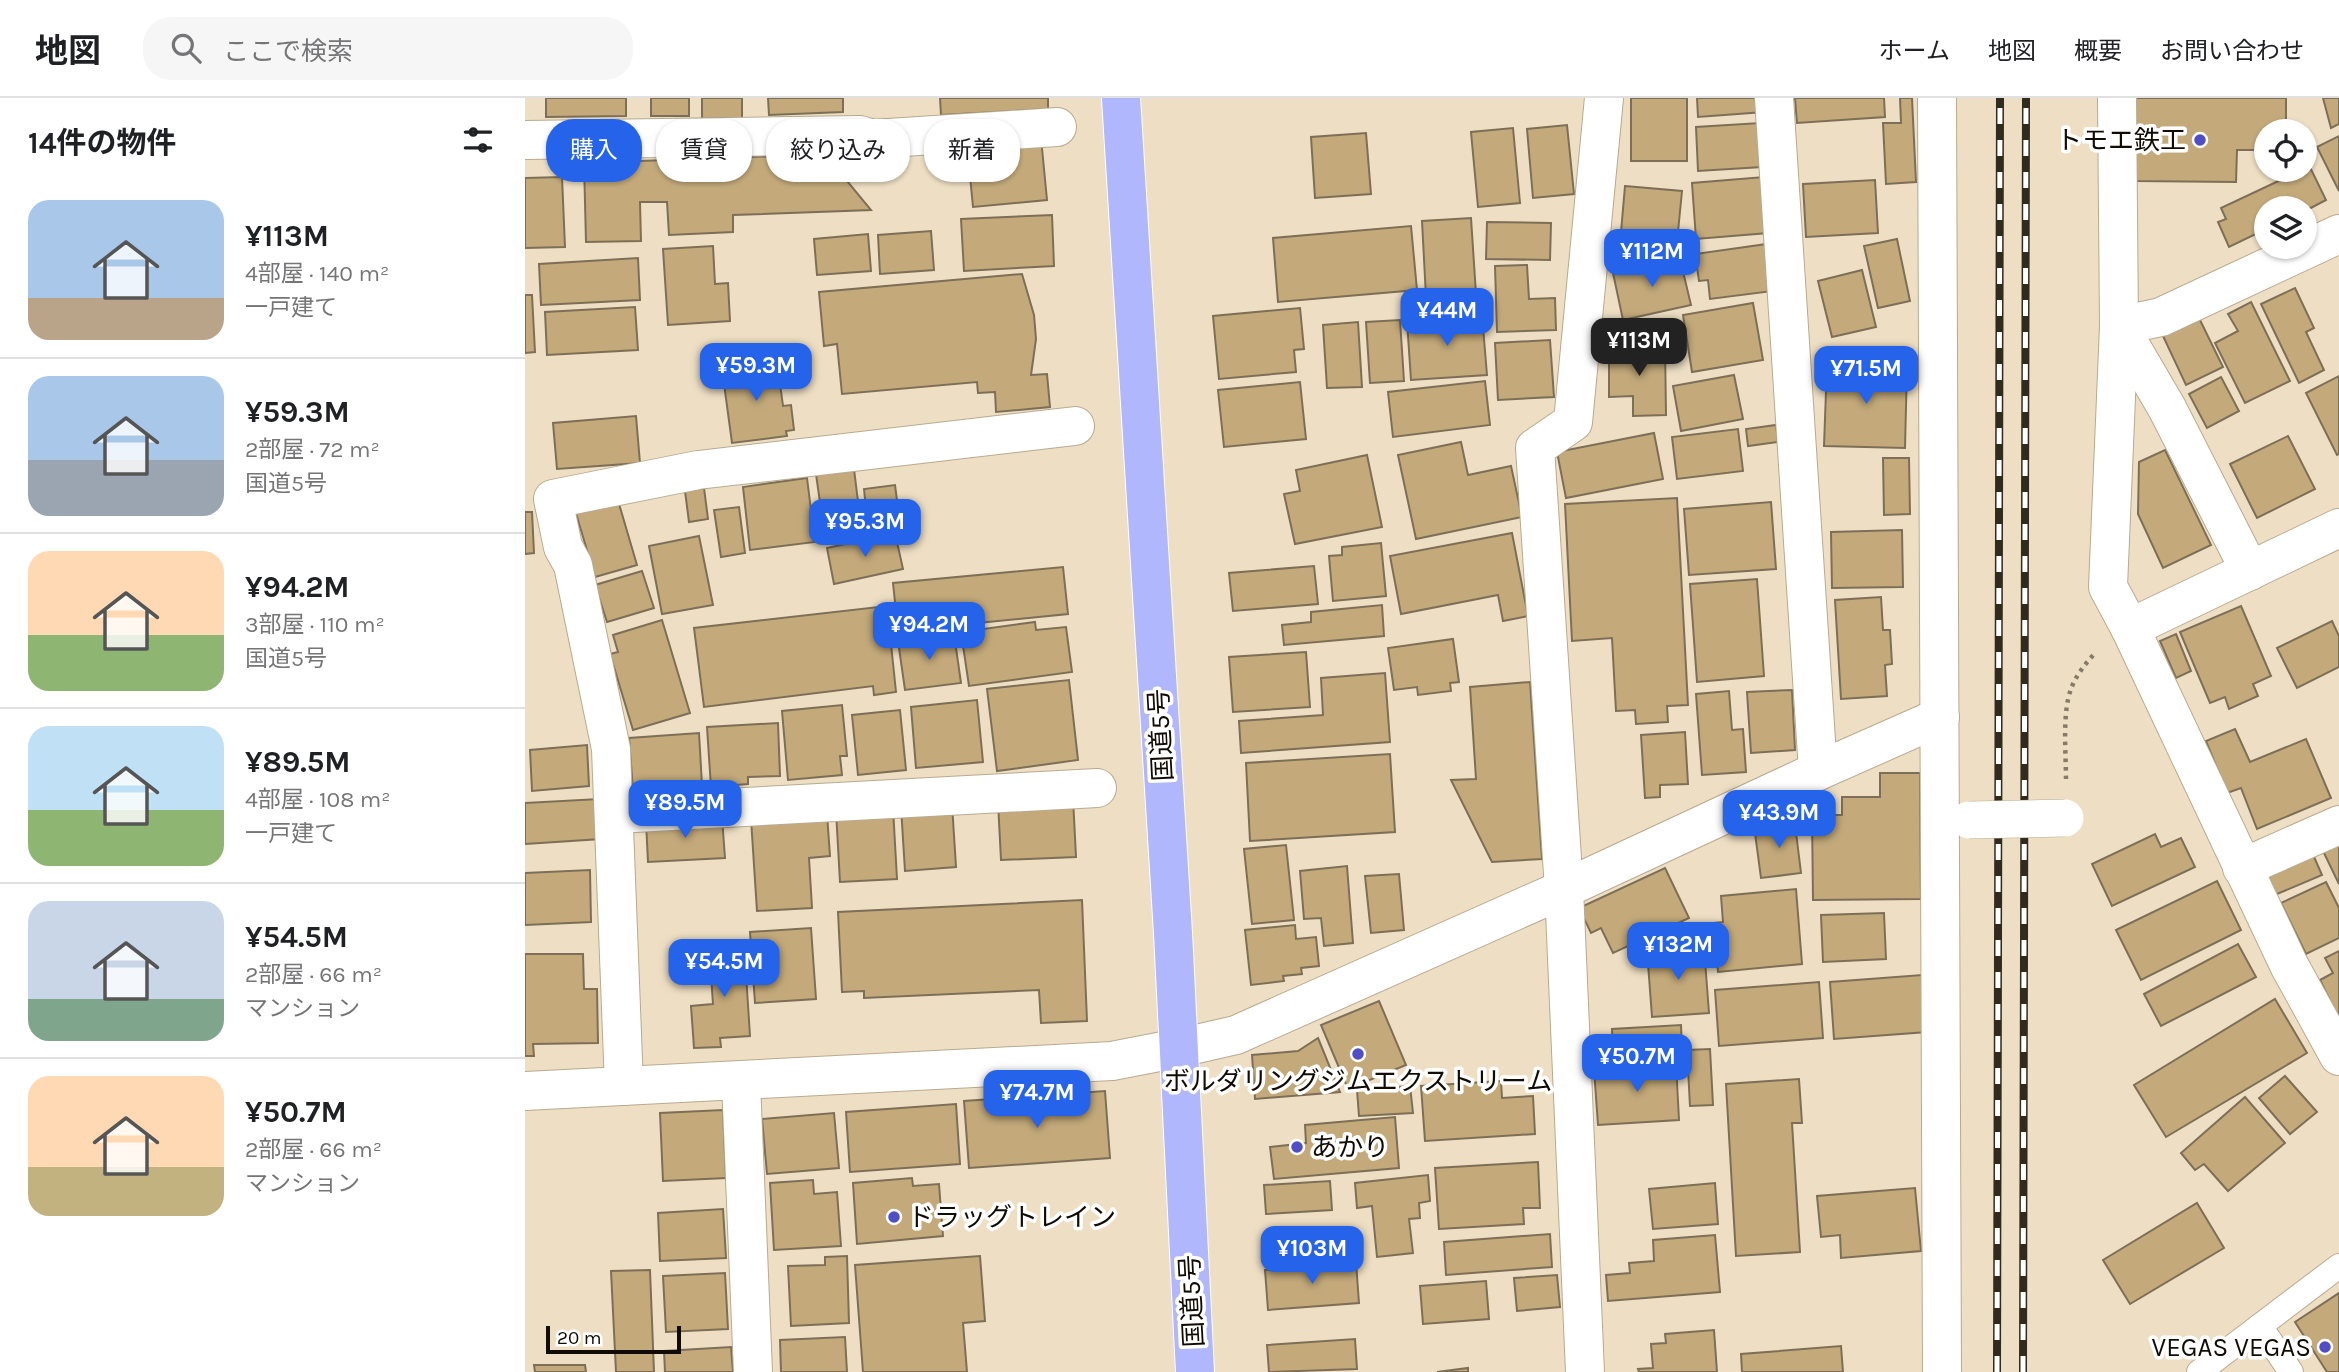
<!DOCTYPE html>
<html lang="ja">
<meta charset="utf-8">
<style>
body{margin:0;font-family:Karla,"Noto Sans JP",sans-serif;background:#f6f6f6;color:#202124;height:100vh;display:flex;flex-direction:column;font-size:26px;white-space:nowrap}
*{box-sizing:border-box;margin:0}
p{font-size:23px;color:#757577}
.icon{flex:none;width:38px;height:38px;fill:none;stroke:currentColor;stroke-width:2;stroke-linecap:round;stroke-linejoin:round}
.map{position:relative;flex:1;overflow:hidden}
.drawer{display:flex;flex-direction:column;background:#fff;width:525px}
.drawer>*{flex:none}
.guide{position:absolute;left:21px;top:21px;width:665px;height:63px;display:flex;gap:14px}
.buttons{position:absolute;left:1729px;top:21px;display:grid;gap:14px}
.buttons a{display:grid;place-items:center;width:63px;height:63px;border-radius:50%;background:#fff;box-shadow:0 2px 5px #0004;font-size:35px}
.scale{position:absolute;left:21px;bottom:18px;width:135px;box-sizing:border-box;padding-left:7px;border:4px solid #100b03;border-top:0;font-size:19px;line-height:24px;white-space:nowrap;color:#100b03;-webkit-text-stroke:5px #fff;paint-order:stroke}
.price{position:absolute;translate:-50% -60px;padding:0 16px;border-radius:14px;background:#2563eb;color:#fff;font-size:23px;line-height:46px;filter:drop-shadow(0 2px 4px #0008)}
.price::after{content:'';position:absolute;left:50%;top:42px;width:21px;height:16px;margin-left:-10px;background:inherit;clip-path:polygon(0 0,100% 0,50% 100%)}
.price.selected{background:#222;color:#fff}
ul{padding:0;list-style:none}
li{display:flex;align-items:center;gap:21px;height:175px;padding:0 28px}
li+li{border-top:2px solid #e0e0e0}
li span{display:grid;place-items:center;flex:none;width:196px;height:140px;border-radius:21px;color:#555}
li>.icon{margin-inline-start:auto}
span .icon{width:84px;height:84px;fill:#fffc;stroke-width:1}
li b{font-size:30px}
h2{display:flex;justify-content:space-between;align-items:center;height:84px;padding:0 28px;font-size:30px}
.tag{padding:0 24px;border-radius:28px;background:#fff;box-shadow:0 2px 5px #0004;font-size:24px;line-height:63px}
.tag.selected{background:#2563eb;color:#fff}
header{display:flex;align-items:center;gap:42px;box-sizing:border-box;height:98px;padding:0 35px;background:#fff;border-bottom:2px solid #e0e0e0}
header strong{font-size:33px}
nav{display:flex;gap:38px;margin-inline-start:auto;font-size:24px}
.search{width:490px;height:63px;background:#f6f6f6;display:flex;align-items:center;gap:18px;box-sizing:border-box;padding:0 24px;border-radius:28px;color:#757577;font-size:26px}
main{display:flex;flex:1;min-height:0}
.map>svg:first-child{display:block}
</style>
<header>
<strong>地図</strong>
<div class="search"><svg class="icon" aria-label="search" viewBox="0 0 24 24"><circle cx="10" cy="10" r="6"/><path d="M15 15l6 6"/></svg>ここで検索</div>
<nav><a>ホーム</a><a>地図</a><a>概要</a><a>お問い合わせ</a></nav>
</header>
<main>
<section class="drawer">
<h2>14件の物件<svg class="icon" aria-label="filters" viewBox="0 0 24 24"><path d="M4 7h16M4 17h16"/><circle cx="9" cy="7" r="2"/><circle cx="15" cy="17" r="2"/></svg></h2>
<ul>
<li><span style="background:linear-gradient(#a9c7e8 70%,#b9a48a 0)"><svg class="icon" aria-label="home" viewBox="0 0 24 24"><path d="M3 11l9-7 9 7M6 9v11h12V9"/></svg></span><div><b>¥113M</b><p>4部屋 · 140 m²</p><p>一戸建て</p></div></li>
<li><span style="background:linear-gradient(#a9c7e8 60%,#9aa5b1 0)"><svg class="icon" aria-label="home" viewBox="0 0 24 24"><path d="M3 11l9-7 9 7M6 9v11h12V9"/></svg></span><div><b>¥59.3M</b><p>2部屋 · 72 m²</p><p>国道5号</p></div></li>
<li><span style="background:linear-gradient(#ffd9b3 60%,#8fb573 0)"><svg class="icon" aria-label="home" viewBox="0 0 24 24"><path d="M3 11l9-7 9 7M6 9v11h12V9"/></svg></span><div><b>¥94.2M</b><p>3部屋 · 110 m²</p><p>国道5号</p></div></li>
<li><span style="background:linear-gradient(#bfe0f5 60%,#8fb573 0)"><svg class="icon" aria-label="home" viewBox="0 0 24 24"><path d="M3 11l9-7 9 7M6 9v11h12V9"/></svg></span><div><b>¥89.5M</b><p>4部屋 · 108 m²</p><p>一戸建て</p></div></li>
<li><span style="background:linear-gradient(#c9d6e8 70%,#7fa58c 0)"><svg class="icon" aria-label="home" viewBox="0 0 24 24"><path d="M3 11l9-7 9 7M6 9v11h12V9"/></svg></span><div><b>¥54.5M</b><p>2部屋 · 66 m²</p><p>マンション</p></div></li>
<li><span style="background:linear-gradient(#ffd9b3 65%,#c2b280 0)"><svg class="icon" aria-label="home" viewBox="0 0 24 24"><path d="M3 11l9-7 9 7M6 9v11h12V9"/></svg></span><div><b>¥50.7M</b><p>2部屋 · 66 m²</p><p>マンション</p></div></li>
</ul>
</section>
<div class="map">
<svg width="1814" height="1274" viewBox="0 0 1814 1274">
<rect width="100%" height="100%" fill="#eedfc4"/>
<g fill="#c4aa7b" stroke="#7d6f57" stroke-width="2">
<polygon points="21,0 101,0 101,18 21,19"/>
<rect x="126" y="0" width="38" height="18"/>
<polygon points="177,0 217,0 217,20 177,21"/>
<polygon points="243,0 318,0 318,14 244,17"/>
<polygon points="415,0 523,0 523,11 416,17"/>
<rect x="1106" y="0" width="56" height="63"/>
<polygon points="1172,0 1238,0 1239,14 1173,19"/>
<polygon points="1270,0 1359,0 1360,19 1272,25"/>
<polygon points="1375,0 1387,0 1391,84 1361,86 1358,25 1376,25"/>
<polygon points="1609,0 1761,0 1761,33 1741,33 1741,52 1712,52 1711,84 1609,83"/>
<polygon points="1798,0 1814,0 1814,26 1806,30"/>
<polygon points="1235,25 1237,69 1173,73 1171,29"/>
<polygon points="1042,27 1049,96 1008,100 1002,31"/>
<polygon points="988,30 995,105 953,109 946,34"/>
<polygon points="841,35 846,96 790,100 786,39"/>
<polygon points="1814,38 1814,93 1792,49"/>
<polygon points="516,40 522,102 448,109 442,47"/>
<polygon points="255,58 299,66 318,78 346,112 208,117 208,134 144,137 142,104 115,104 116,143 61,144 59,65"/>
<polygon points="1781,61 1801,102 1780,113 1780,110 1741,110 1741,131 1704,149 1693,124 1701,121 1696,110 1762,79 1759,72 1780,72"/>
<polygon points="37,79 40,149 0,150 0,80"/>
<polygon points="1239,79 1243,135 1171,141 1167,85"/>
<polygon points="1350,82 1353,135 1281,139 1278,86"/>
<polygon points="1100,88 1157,93 1152,144 1094,157"/>
<polygon points="527,117 529,168 439,173 436,121"/>
<polygon points="946,120 951,196 901,199 897,123"/>
<polygon points="962,124 1026,125 1025,162 961,161"/>
<polygon points="886,128 892,192 753,204 748,140"/>
<polygon points="406,133 409,172 355,176 353,137"/>
<polygon points="343,136 346,173 292,177 289,141"/>
<polygon points="1372,141 1385,203 1353,210 1339,148"/>
<polygon points="1242,146 1248,193 1185,201 1183,182 1174,183 1170,156"/>
<polygon points="188,148 190,186 203,185 205,223 143,227 138,151"/>
<polygon points="113,160 115,202 16,207 14,166"/>
<polygon points="1155,161 1166,207 1098,222 1088,175"/>
<polygon points="1002,167 1004,201 1030,200 1031,232 972,234 970,168"/>
<polygon points="1337,172 1351,229 1307,239 1293,183"/>
<polygon points="497,176 509,217 511,241 506,277 522,276 525,309 471,314 470,294 453,295 452,284 317,296 312,246 299,248 294,194"/>
<polygon points="1770,190 1789,230 1781,234 1799,272 1774,285 1736,206"/>
<polygon points="0,197 7,197 10,254 0,255"/>
<polygon points="1726,204 1765,283 1720,305 1690,245 1713,233 1703,216"/>
<polygon points="1228,205 1238,262 1167,274 1158,217"/>
<polygon points="110,209 113,252 22,257 20,214"/>
<polygon points="775,210 779,251 769,252 771,274 694,281 688,218"/>
<polygon points="957,217 962,277 886,282 882,223"/>
<polygon points="1674,220 1698,269 1661,287 1638,238"/>
<polygon points="875,222 879,283 845,285 841,224"/>
<polygon points="833,224 837,289 802,290 798,227"/>
<polygon points="1025,242 1029,299 973,302 970,245"/>
<polygon points="1140,248 1141,317 1108,318 1108,298 1084,299 1084,249"/>
<polygon points="252,264 258,308 266,307 269,332 261,333 262,338 207,345 197,271"/>
<polygon points="1302,266 1382,268 1380,350 1299,348"/>
<polygon points="1209,277 1218,321 1156,333 1148,288"/>
<polygon points="1814,278 1814,356 1812,357 1781,295"/>
<polygon points="1696,279 1714,313 1682,330 1664,296"/>
<polygon points="960,283 965,327 868,339 863,294"/>
<polygon points="775,284 781,341 699,349 693,292"/>
<polygon points="111,318 115,365 32,371 28,325"/>
<polygon points="1251,327 1253,344 1223,348 1221,331"/>
<polygon points="1213,331 1218,373 1152,381 1147,339"/>
<polygon points="1129,335 1138,381 1041,400 1032,354"/>
<polygon points="1763,338 1790,391 1732,420 1705,366"/>
<polygon points="936,344 943,377 986,368 997,419 891,441 873,357"/>
<polygon points="1640,352 1686,447 1638,470 1613,416 1614,364"/>
<polygon points="842,357 857,429 770,446 759,396 775,393 771,372"/>
<polygon points="1358,360 1384,360 1385,416 1359,417"/>
<polygon points="329,371 337,436 300,440 291,376"/>
<polygon points="282,380 290,444 225,452 218,389"/>
<polygon points="370,387 375,425 343,429 339,391"/>
<polygon points="179,390 183,421 164,424 160,393"/>
<polygon points="92,399 112,467 70,479 50,412"/>
<polygon points="1152,400 1163,607 1142,608 1143,624 1111,626 1110,612 1091,613 1087,540 1047,543 1040,406"/>
<polygon points="1246,404 1251,471 1164,477 1159,411"/>
<polygon points="214,409 220,455 196,459 189,412"/>
<polygon points="0,414 7,414 9,455 0,456"/>
<polygon points="1377,432 1378,489 1307,490 1306,434"/>
<polygon points="370,435 378,471 309,486 302,450"/>
<polygon points="987,435 1003,518 978,523 973,497 876,516 865,458"/>
<polygon points="174,438 188,507 137,516 124,448"/>
<polygon points="856,445 861,498 808,503 804,458 817,457 817,449"/>
<polygon points="789,468 793,506 708,513 704,475"/>
<polygon points="538,469 543,516 373,533 368,485"/>
<polygon points="117,473 129,510 82,524 70,487"/>
<polygon points="1232,481 1239,578 1172,584 1165,486"/>
<polygon points="1356,499 1358,532 1365,532 1367,566 1360,567 1362,598 1316,601 1310,502"/>
<polygon points="857,507 859,538 759,547 757,527 786,524 786,514"/>
<polygon points="362,508 371,594 349,597 348,588 179,609 169,530"/>
<polygon points="1716,508 1746,578 1728,586 1733,598 1704,611 1700,599 1685,605 1655,534"/>
<polygon points="137,522 165,615 108,632 85,556 93,554 88,537"/>
<polygon points="1807,523 1814,538 1814,569 1772,590 1752,550"/>
<polygon points="510,524 511,532 541,529 547,574 444,588 436,534"/>
<polygon points="429,536 436,585 380,592 373,543"/>
<polygon points="1651,536 1666,573 1651,580 1635,543"/>
<polygon points="928,541 934,584 925,585 926,593 893,597 892,589 869,592 863,550"/>
<polygon points="781,554 785,609 708,614 704,559"/>
<polygon points="860,575 865,644 716,655 714,623 798,617 796,580"/>
<polygon points="544,582 553,662 472,673 462,591"/>
<polygon points="1005,584 1017,761 967,764 926,682 951,681 945,589"/>
<polygon points="1267,592 1270,652 1226,655 1222,594"/>
<polygon points="1204,593 1207,632 1218,631 1221,674 1177,677 1171,596"/>
<polygon points="452,602 458,664 391,670 386,609"/>
<polygon points="317,607 322,658 315,658 317,677 263,682 257,613"/>
<polygon points="375,612 381,672 333,677 327,617"/>
<polygon points="253,625 255,678 223,679 223,686 186,689 182,629"/>
<polygon points="1710,631 1725,664 1781,641 1806,700 1732,731 1716,690 1702,695 1681,643"/>
<polygon points="1160,634 1163,686 1135,687 1135,699 1120,700 1116,637"/>
<polygon points="174,635 177,687 108,692 104,640"/>
<polygon points="62,647 64,688 7,693 5,652"/>
<polygon points="865,656 870,734 725,743 721,665"/>
<polygon points="1355,675 1395,675 1396,801 1288,802 1287,717 1317,717 1317,699 1355,699"/>
<polygon points="548,700 551,759 476,762 473,704"/>
<polygon points="74,701 76,741 0,746 0,705"/>
<polygon points="427,706 431,769 380,773 376,709"/>
<polygon points="368,710 372,781 315,784 311,713"/>
<polygon points="302,716 305,758 284,760 287,810 232,813 226,721"/>
<polygon points="1269,718 1276,775 1236,780 1230,735"/>
<polygon points="197,719 200,760 123,764 121,724"/>
<polygon points="1630,736 1636,749 1656,740 1670,769 1587,808 1567,766"/>
<polygon points="1814,745 1814,786 1798,753"/>
<polygon points="761,747 769,822 727,826 719,751"/>
<polygon points="1786,752 1797,777 1745,799 1735,774"/>
<polygon points="822,768 828,845 799,848 796,820 779,821 775,773"/>
<polygon points="1140,770 1164,820 1088,855 1076,830 1066,835 1054,810"/>
<polygon points="65,772 66,824 0,827 0,775"/>
<polygon points="874,776 879,832 846,835 840,778"/>
<polygon points="1692,783 1716,832 1616,882 1591,832"/>
<polygon points="1801,784 1814,810 1814,840 1781,856 1756,805"/>
<polygon points="1271,791 1277,866 1193,874 1189,825 1198,824 1196,798"/>
<polygon points="557,802 562,923 516,925 514,892 339,900 339,893 317,894 313,814"/>
<polygon points="1359,815 1361,861 1298,864 1296,817"/>
<polygon points="770,827 771,841 791,839 794,868 776,870 777,876 758,878 759,883 726,887 720,832"/>
<polygon points="286,830 291,901 230,905 225,834"/>
<polygon points="219,845 225,938 195,940 196,949 169,950 166,908 188,906 184,847"/>
<polygon points="1713,846 1731,879 1636,928 1619,896"/>
<polygon points="1179,849 1184,915 1127,919 1122,852"/>
<polygon points="1814,853 1814,921 1795,882 1808,875 1800,860"/>
<polygon points="0,856 58,856 59,891 72,891 73,945 8,946 9,958 0,958"/>
<polygon points="1397,877 1402,934 1309,941 1305,884"/>
<polygon points="1294,884 1298,940 1194,948 1190,892"/>
<polygon points="1750,901 1782,955 1641,1039 1609,987"/>
<polygon points="854,903 881,967 823,991 796,927"/>
<polygon points="1156,927 1157,954 1088,958 1087,931"/>
<polygon points="793,940 815,994 730,1001 727,957 773,953"/>
<polygon points="1185,951 1188,1007 1165,1008 1162,952"/>
<polygon points="1151,965 1154,1022 1073,1027 1069,971"/>
<polygon points="1760,978 1792,1014 1765,1036 1734,1000"/>
<polygon points="1274,981 1277,1025 1267,1025 1275,1154 1211,1158 1201,986"/>
<polygon points="976,983 977,1000 1008,998 1010,1036 900,1043 896,988"/>
<polygon points="885,988 888,1015 834,1018 832,992"/>
<polygon points="580,993 585,1060 444,1070 439,1003"/>
<polygon points="1720,999 1760,1045 1703,1093 1679,1066 1670,1072 1656,1055"/>
<polygon points="431,1006 435,1066 325,1074 321,1014"/>
<polygon points="198,1012 201,1080 138,1083 135,1015"/>
<polygon points="309,1015 314,1070 242,1076 237,1021"/>
<polygon points="870,1019 874,1070 749,1081 745,1049 781,1045 780,1027"/>
<polygon points="1013,1064 1015,1110 998,1110 999,1126 914,1131 910,1070"/>
<polygon points="903,1077 905,1103 894,1105 895,1120 884,1121 888,1155 852,1159 847,1108 832,1110 830,1085"/>
<polygon points="387,1080 388,1088 414,1086 418,1138 332,1146 328,1085"/>
<polygon points="288,1082 289,1096 312,1094 316,1148 249,1152 245,1085"/>
<polygon points="805,1083 807,1112 741,1116 739,1087"/>
<polygon points="1190,1085 1193,1126 1128,1131 1124,1091"/>
<polygon points="1390,1090 1396,1153 1316,1160 1315,1137 1296,1139 1292,1098"/>
<polygon points="1672,1105 1699,1150 1605,1206 1578,1162"/>
<polygon points="198,1111 201,1160 135,1163 133,1115"/>
<polygon points="1025,1136 1027,1169 921,1177 919,1144"/>
<polygon points="1190,1137 1195,1194 1083,1203 1081,1177 1105,1175 1104,1165 1129,1163 1128,1142"/>
<polygon points="322,1158 324,1225 266,1228 263,1168 300,1167 300,1159"/>
<polygon points="455,1158 460,1223 438,1225 442,1274 338,1274 330,1167"/>
<polygon points="831,1164 834,1205 743,1212 740,1172"/>
<polygon points="125,1172 129,1274 91,1274 86,1173"/>
<polygon points="200,1175 203,1231 141,1234 138,1178"/>
<polygon points="1032,1177 1035,1209 992,1213 989,1180"/>
<polygon points="961,1183 964,1221 898,1226 895,1188"/>
<polygon points="1814,1195 1814,1274 1802,1274 1770,1224"/>
<polygon points="1189,1232 1192,1274 1114,1274 1113,1271 1128,1270 1126,1246 1141,1245 1140,1236"/>
<polygon points="320,1239 322,1274 256,1274 255,1242"/>
<polygon points="830,1241 832,1271 744,1274 742,1247"/>
<polygon points="1316,1248 1318,1274 1217,1274 1216,1256"/>
<polygon points="206,1249 208,1274 140,1274 139,1253"/>
<polygon points="9,1267 60,1267 61,1274 10,1274"/>
<polygon points="943,1270 943,1274 912,1274"/>
</g>
<g fill="none" stroke-linecap="round" stroke-linejoin="round">
<defs>
<g id="service">
<polyline points="1735,1228 1766,1274"/>
<polyline points="1674,1274 1814,1168"/>
</g>
<g id="minor">
<polyline points="1249,0 1293,673"/>
<polyline points="1412,0 1417,1274"/>
<polyline points="1592,0 1594,228 1583,489 1605,530 1764,867 1814,958"/>
<polyline points="0,42 335,37 348,41 532,29"/>
<polyline points="1725,473 1642,310 1594,228 1636,219 1814,136"/>
<polyline points="1605,530 1814,430"/>
<polyline points="90,716 572,690"/>
<polyline points="1717,770 1814,727"/>
<polyline points="654,950 711,937 1039,791 1293,673 1415,619"/>
<polyline points="216,984 228,1274"/>
<polyline points="99,988 86,651 48,467 38,449 28,401 173,372 550,328"/>
<polyline points="1060,1274 1039,791 1010,350 1048,324 1079,0"/>
</g>
<polyline id="tertiary" points="0,993 587,963 654,950"/>
<polyline id="trunk" points="596,0 648,835 670,1274"/>
</defs>
<use href="#service" stroke="#b8aa90" stroke-width="26"/>
<use href="#minor" stroke="#b8aa90" stroke-width="40"/>
<use href="#tertiary" stroke="#b8aa90" stroke-width="40"/>
<use href="#trunk" stroke="#fff" stroke-width="40"/>
<path stroke="#867b69" stroke-width="4.5" stroke-dasharray="3.5 5" stroke-linecap="butt" d="M1541 681C1541 655 1537 615 1546 591 1551 577 1561 565 1571 554"/>
<use href="#service" stroke="#fff" stroke-width="24"/>
<use href="#minor" stroke="#fff" stroke-width="38"/>
<use href="#tertiary" stroke="#fff" stroke-width="38"/>
<use href="#trunk" stroke="#b0b7fc" stroke-width="38"/>
<defs>
<g id="rail">
<polyline points="1472,1274 1475,0"/>
<polyline points="1498,1274 1501,0"/>
</g>
</defs>
<use href="#rail" stroke="#302a1f" stroke-width="8"/>
<use href="#rail" stroke="#fff" stroke-width="5" stroke-dasharray="16" stroke-linecap="butt"/>
<defs>
<polyline id="pedestrian-bridge" points="1444,722 1540,720"/>
</defs>
<use href="#pedestrian-bridge" stroke="#b8aa90" stroke-width="38" stroke-linecap="butt"/>
<use href="#pedestrian-bridge" stroke="#fff" stroke-width="37"/>
</g>
<g fill="#514ec5" stroke="#fff" stroke-width="2.5">
<circle cx="1675" cy="42" r="7"/>
<circle cx="833" cy="956" r="7"/>
<circle cx="772" cy="1049" r="7"/>
<circle cx="369" cy="1119" r="7"/>
<circle cx="1800" cy="1249" r="7"/>
</g>
<g text-anchor="middle" dominant-baseline="central" stroke-width="7" stroke-linejoin="round" paint-order="stroke">
<g font-size="26" fill="#100b03" stroke="#fff" text-anchor="end">
<text x="1661" y="42">トモエ鉄工</text>
<text x="833" y="983" text-anchor="middle">ボルダリングジムエクストリーム</text>
<text x="786" y="1049" text-anchor="start">あかり</text>
<text x="383" y="1119" text-anchor="start">ドラッグトレイン</text>
<text x="1786" y="1249">VEGAS VEGAS</text>
</g>
<g font-size="26" fill="#100b03" stroke="#fff">
<text transform="translate(636 637) rotate(-93)">国道5号</text>
<text transform="translate(667 1203) rotate(-93)">国道5号</text>
</g>
</g>
</svg>
<div class="buttons">
<a><svg class="icon" aria-label="locate" viewBox="0 0 24 24"><circle cx="12" cy="12" r="6"/><path d="M12 2v4M12 18v4M2 12h4M18 12h4"/></svg></a>
<a><svg class="icon" aria-label="layers" viewBox="0 0 24 24"><path d="M12 4l9 5-9 5-9-5zM3 14l9 5 9-5"/></svg></a>
</div>
<div class="scale">20 m</div>
<b class="price" style="left:1127px;top:191px">¥112M</b>
<b class="price" style="left:922px;top:250px">¥44M</b>
<b class="price selected" style="left:1114px;top:280px">¥113M</b>
<b class="price" style="left:231px;top:305px">¥59.3M</b>
<b class="price" style="left:1341px;top:308px">¥71.5M</b>
<b class="price" style="left:340px;top:461px">¥95.3M</b>
<b class="price" style="left:404px;top:564px">¥94.2M</b>
<b class="price" style="left:160px;top:742px">¥89.5M</b>
<b class="price" style="left:1254px;top:752px">¥43.9M</b>
<b class="price" style="left:1153px;top:884px">¥132M</b>
<b class="price" style="left:199px;top:901px">¥54.5M</b>
<b class="price" style="left:1112px;top:996px">¥50.7M</b>
<b class="price" style="left:512px;top:1032px">¥74.7M</b>
<b class="price" style="left:787px;top:1188px">¥103M</b>
<div class="guide">
<a class="tag selected">購入</a>
<a class="tag">賃貸</a>
<a class="tag">絞り込み</a>
<a class="tag">新着</a>
</div>
</div>
</main>
